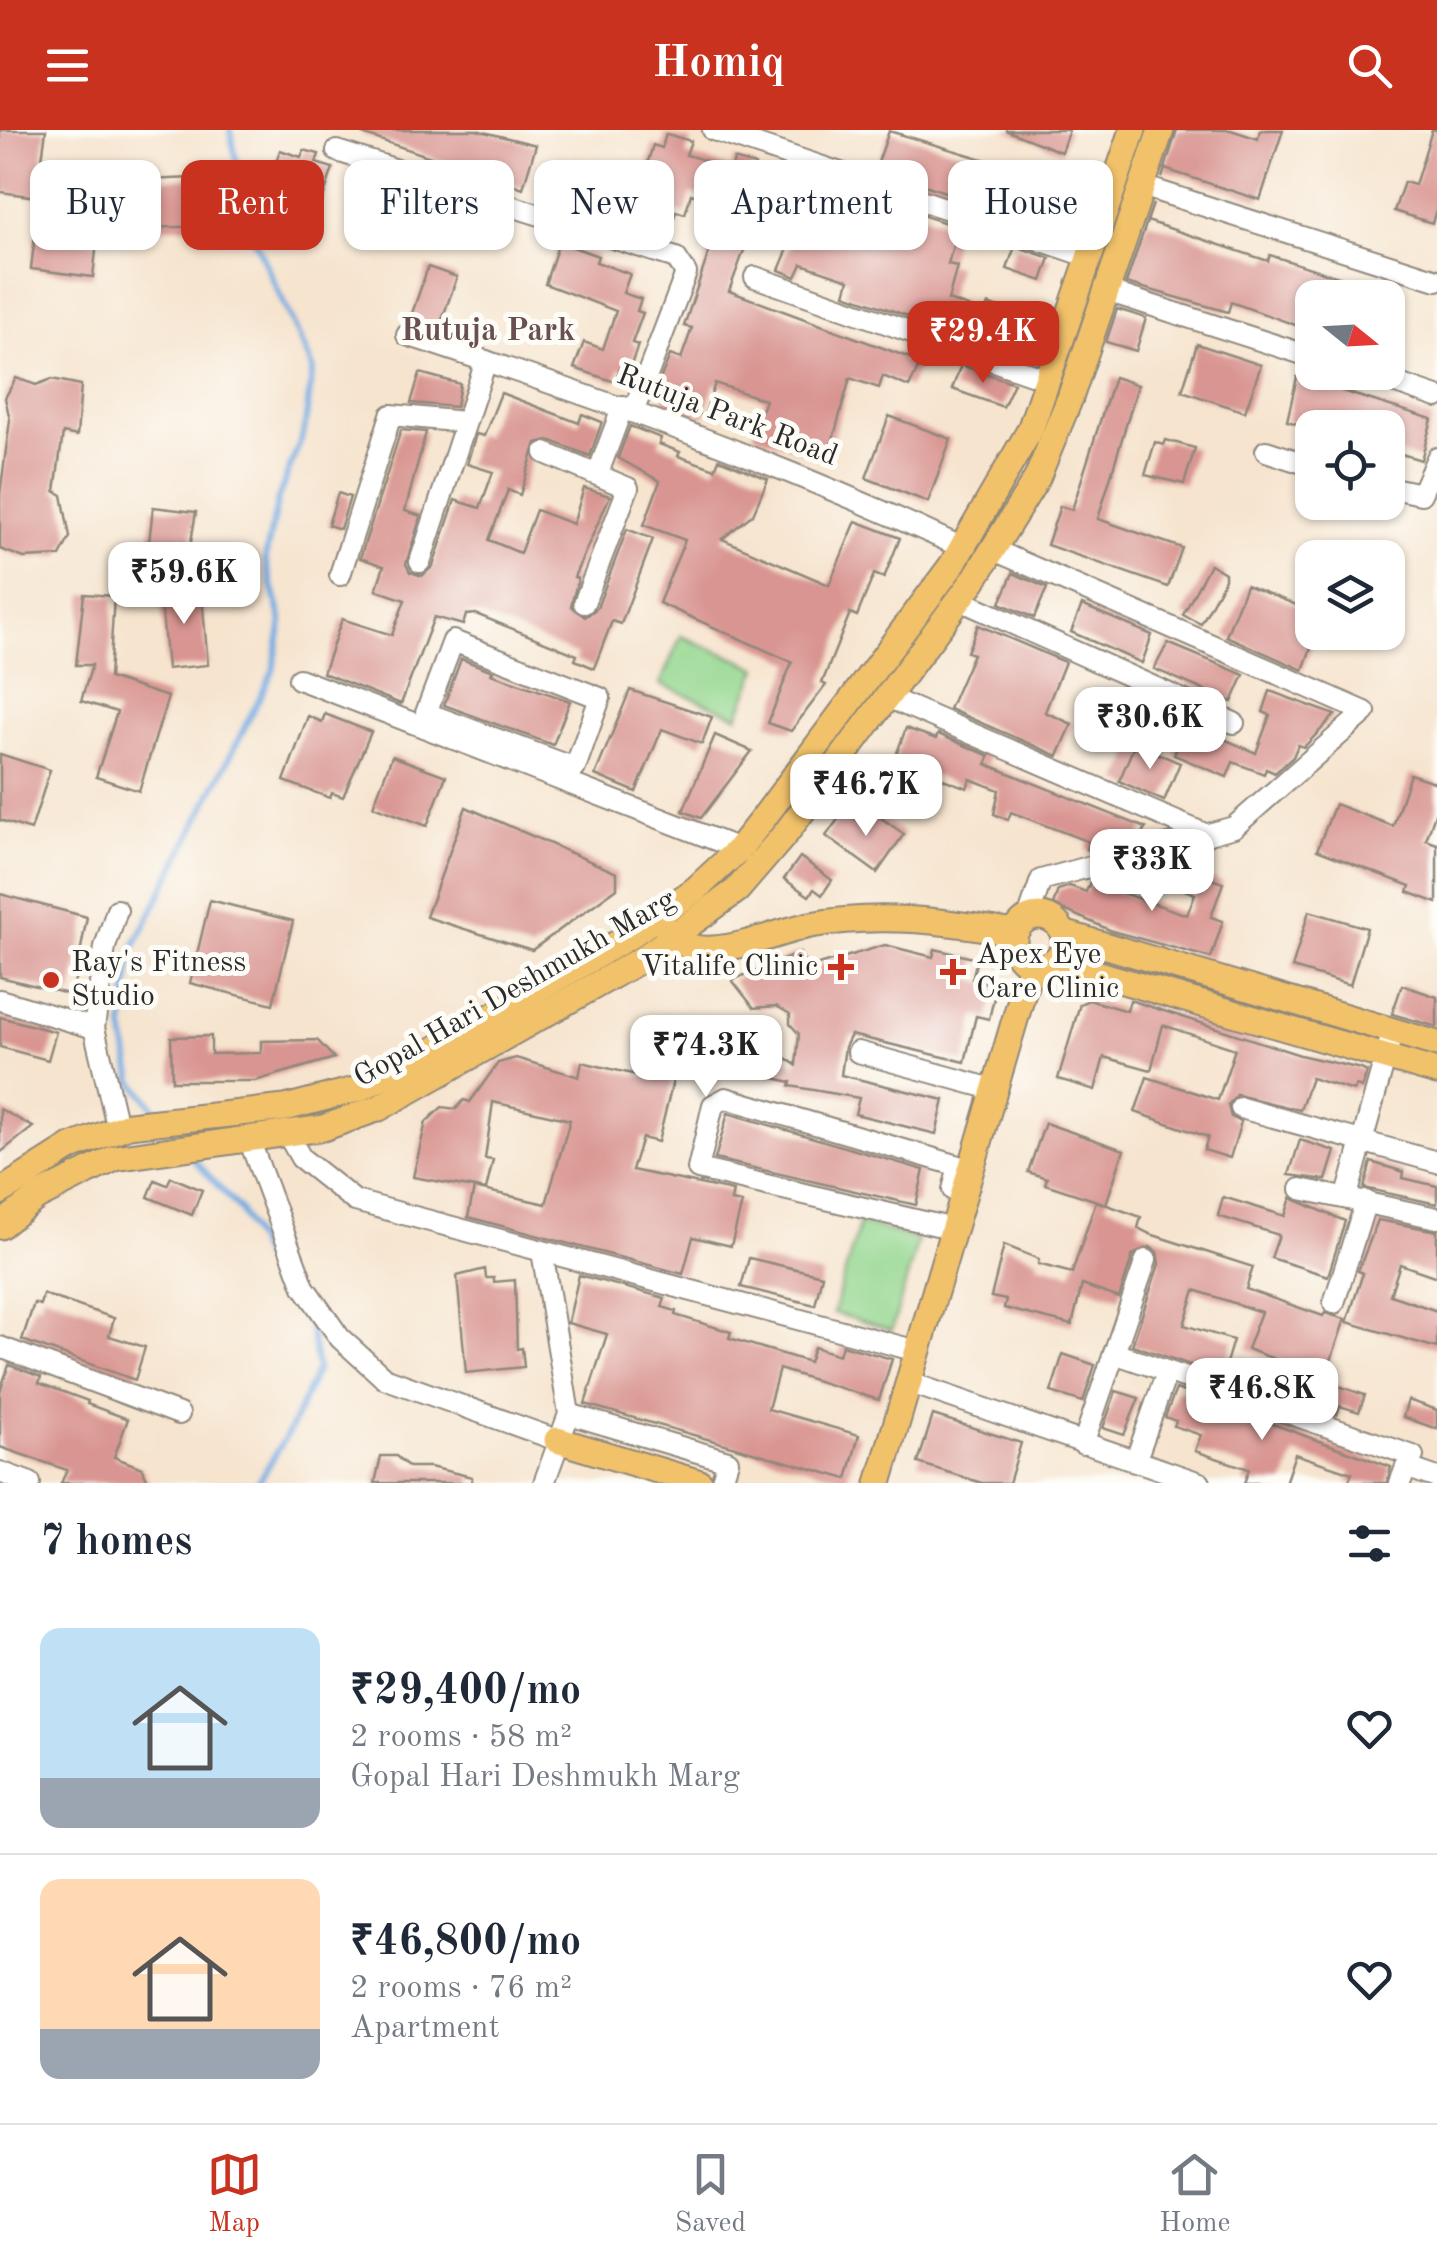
<!DOCTYPE html>
<meta charset="utf-8">
<style>
body{margin:0;font-family:"Old Standard TT",serif;background:#f2f2f3;color:#1f2937;height:100vh;display:flex;flex-direction:column;font-size:38px;white-space:nowrap}
*{box-sizing:border-box;margin:0}
p{font-size:32px;color:#747a83}
.icon{flex:none;width:55px;height:55px;fill:none;stroke:currentColor;stroke-width:2;stroke-linecap:round;stroke-linejoin:round}
.map{position:relative;height:1353px;overflow:hidden}
.side{display:flex;flex-direction:column;background:#fff;flex:1}
.side>*{flex:none}
.banner{position:absolute;left:30px;top:30px;width:1378px;height:90px;display:flex;gap:20px}
.needle{width:65px;rotate:108deg}
.tools{position:absolute;left:1295px;top:150px;display:grid;gap:20px}
.tools a{display:grid;place-items:center;width:110px;height:110px;border-radius:20px;background:#fff;box-shadow:0 2px 8px #0004;font-size:50px}
.price{position:absolute;translate:-50% -85px;padding:0 22px;border-radius:20px;background:#fff;color:#222;font-size:32px;line-height:65px;filter:drop-shadow(0 2px 5px #0008)}
.price::after{content:'';position:absolute;left:50%;top:60px;width:30px;height:22px;margin-left:-15px;background:inherit;clip-path:polygon(0 0,100% 0,50% 100%)}
.price.selected{background:#c8321e;color:#fff}
ul{padding:0;list-style:none}
li{display:flex;align-items:center;gap:30px;height:250px;padding:0 40px}
li+li{border-top:2px solid #e0e1e3}
li span{display:grid;place-items:center;flex:none;width:280px;height:200px;border-radius:20px;color:#555}
li>.icon{margin-inline-start:auto}
span .icon{width:120px;height:120px;fill:#fffc;stroke-width:1}
li b{font-size:42px}
h2{display:flex;justify-content:space-between;align-items:center;height:120px;padding:0 40px;font-size:42px}
.tag{padding:0 35px;border-radius:20px;background:#fff;box-shadow:0 2px 8px #0004;font-size:35px;line-height:90px}
.tag.selected{background:#c8321e;color:#fff}
header{display:flex;justify-content:space-between;align-items:center;height:130px;padding:0 40px;background:#c8321e;color:#fff;font-size:45px;font-weight:600}
.tab-bar{display:flex;justify-content:space-around;align-items:center;height:140px;border-top:2px solid #e0e1e3;background:#fff;font-size:28px;color:#747a83}
.tab-bar a{display:grid;justify-items:center;gap:5px}
.tab-bar .selected{color:#c8321e}
.map>svg:first-child{display:block}
</style>
<header><svg class="icon" aria-label="menu" viewBox="0 0 24 24"><path d="M4 6h16M4 12h16M4 18h16"/></svg>Homiq<svg class="icon" aria-label="search" viewBox="0 0 24 24"><circle cx="10" cy="10" r="6"/><path d="M15 15l6 6"/></svg></header>
<div class="map">
<svg width="1437" height="1353" viewBox="0 0 1437 1353">
<rect width="100%" height="100%" fill="#fdfcf7"/>
<filter id="ink" filterUnits="userSpaceOnUse"><feTurbulence type="fractalNoise" baseFrequency=".01" numOctaves="2"/><feDisplacementMap in="SourceGraphic" scale="20" xChannelSelector="R" yChannelSelector="G"/><feConvolveMatrix kernelMatrix="1 2 1 2 8 2 1 2 1" color-interpolation-filters="sRGB"/></filter>
<filter id="wash" filterUnits="userSpaceOnUse"><feTurbulence type="fractalNoise" baseFrequency=".0048" numOctaves="4" result="noise"/><feDisplacementMap in="SourceGraphic" scale="40" xChannelSelector="R" yChannelSelector="G"/><feGaussianBlur stdDeviation="2.25" result="paint"/><feColorMatrix in="noise" values="0 0 0 0 0 0 0 0 0 0 0 0 0 0 0 0 0 1.4 0 .05"/><feComposite in="paint" operator="in"/></filter>
<g filter="url(#wash)">
<rect width="100%" height="100%" fill="#f6e4ce"/>
<g fill="#94d78f" stroke="#60815d" stroke-width="2.5">
<polygon points="681,506 758,538 738,586 660,554"/>
<polygon points="860,1092 918,1110 892,1200 833,1183"/>
</g>
<g fill="none" stroke-linecap="round" stroke-linejoin="round">
<g stroke="#73abe2" stroke-width="6">
<polyline points="159,984 133,951 123,898 132,821 273,541 282,492 265,429 278,368 304,302 313,238 252,104 230,0"/>
<polyline points="191,1026 240,1080 274,1149 310,1196 317,1239 291,1298 258,1353"/>
</g>
</g>
<g id="blocks">
<g fill="#d99591">
<polygon points="0,0 46,0 37,67 0,62"/>
<polygon points="363,0 476,0 536,15 523,58 362,4"/>
<polygon points="1005,0 1069,0 1061,22"/>
<polygon points="1177,0 1231,0 1258,9 1260,0 1283,0 1260,70 1165,39 1162,48"/>
<polygon points="1432,0 1437,0 1437,77 1432,93 1394,81 1404,52 1415,55"/>
<polygon points="889,1 1066,54 1051,99 876,38"/>
<polygon points="666,4 691,11 686,25 732,38 734,29 755,35 751,48 783,56 788,40 958,97 948,134 957,136 948,170 985,183 988,174 1039,192 1027,228 1006,221 1008,216 969,203 968,207 845,164 849,150 802,134 796,147 779,140 800,90 760,77 729,161 921,232 909,257 883,246 879,258 850,248 827,331 753,304 765,270 715,253 704,286 663,272 667,260 657,257 670,225 681,229 692,198 684,196 725,74 691,64 685,84 676,81 669,104 638,94 655,37 647,35 653,15 662,18"/>
<polygon points="280,20 301,27 304,20 319,24 316,33 333,38 319,80 266,63"/>
<polygon points="586,32 618,42 605,86 573,76"/>
<polygon points="216,47 218,96 136,98 146,50"/>
<polygon points="1153,74 1147,91 1268,131 1270,125 1348,150 1342,168 1312,168 1312,201 1231,172 1228,182 1126,153"/>
<polygon points="35,104 97,112 93,147 31,139"/>
<polygon points="559,112 598,126 596,132 630,144 623,163 641,169 637,181 643,183 632,213 638,215 629,241 620,238 615,252 574,238 584,212 603,219 616,181 545,154"/>
<polygon points="1015,116 1050,128 1042,151 1007,139"/>
<polygon points="428,137 457,147 438,201 409,192"/>
<polygon points="1117,179 1146,188 1136,221 1106,212"/>
<polygon points="1197,214 1261,235 1245,282 1182,261"/>
<polygon points="961,235 1014,253 1003,277 952,259"/>
<polygon points="420,243 460,254 456,277 411,273"/>
<polygon points="1114,247 1138,255 1098,389 1182,418 1168,457 1047,415 1060,376 1072,380"/>
<polygon points="1297,247 1432,289 1421,330 1388,320 1388,298 1310,298 1287,291"/>
<polygon points="16,248 36,255 52,249 81,255 77,306 63,303 55,361 62,365 70,407 60,426 24,428 0,419 0,364 10,290 5,268"/>
<polygon points="501,263 579,293 582,284 602,292 590,326 549,310 536,313 520,365 508,360 489,410 520,423 536,380 573,394 584,358 610,366 574,447 578,449 571,476 585,487 597,478 627,399 653,409 621,494 612,491 594,538 575,530 577,525 476,484 466,485 463,495 434,487 401,574 323,543 342,489 392,505 405,470 376,460 384,436 360,428 401,300 426,302 405,381 421,386 406,434 410,442 422,446 433,436 455,370 480,378 493,342 467,334 476,304 484,306"/>
<polygon points="889,286 951,309 928,372 866,348"/>
<polygon points="630,296 661,308 659,314 680,322 678,326 715,339 719,329 768,349 753,384 722,409 829,455 856,391 900,408 884,448 874,444 857,486 850,483 822,553 826,555 791,601 768,593 792,532 659,473 685,410 644,395 660,351 618,328"/>
<polygon points="1166,310 1195,318 1184,354 1145,345 1155,312 1164,315"/>
<polygon points="338,363 350,367 340,399 328,395"/>
<polygon points="153,377 196,382 190,418 149,413"/>
<polygon points="1210,434 1225,443 1225,449 1201,494 1183,485"/>
<polygon points="1013,443 1047,458 1034,488 1000,473"/>
<polygon points="201,455 208,535 167,539 160,459"/>
<polygon points="1246,455 1312,481 1312,502 1317,502 1303,540 1226,506"/>
<polygon points="84,464 114,466 109,548 168,567 139,661 96,647 117,582 81,571 92,535 76,535"/>
<polygon points="1082,475 1152,505 1142,533 1071,502"/>
<polygon points="978,495 1065,532 1045,582 1072,594 1058,626 949,579 973,524 967,522"/>
<polygon points="1168,513 1244,545 1232,572 1154,539"/>
<polygon points="461,529 493,541 491,544 570,571 553,615 444,575"/>
<polygon points="630,560 712,587 702,614 662,599 636,662 595,645"/>
<polygon points="1270,561 1335,585 1304,617 1298,615 1293,627 1275,643 1266,639 1264,644 1233,632 1227,647 1174,625 1187,593 1256,623 1270,585 1263,582"/>
<polygon points="325,584 371,602 343,667 332,663 330,668 284,651 308,586 322,592"/>
<polygon points="906,598 936,609 938,604 990,626 986,634 1146,698 1138,709 1092,722 1086,719 1089,712 1011,682 1008,690 994,684 999,660 970,649 967,658 894,631"/>
<polygon points="715,605 752,621 701,688 683,681"/>
<polygon points="1135,614 1180,633 1164,671 1119,651"/>
<polygon points="0,624 50,640 31,700 0,690"/>
<polygon points="392,626 446,646 427,696 373,676"/>
<polygon points="1410,644 1437,653 1437,678 1426,710 1437,714 1437,773 1408,762 1410,756 1317,720 1335,674 1393,696"/>
<polygon points="466,677 617,743 617,758 532,820 426,787"/>
<polygon points="844,681 866,696 874,683 904,704 877,743 826,706"/>
<polygon points="800,727 832,750 822,765 814,759 809,766 784,749"/>
<polygon points="1182,739 1223,753 1211,787 1223,791 1211,828 1112,801 1053,775 1058,760 1070,756 1086,762 1090,752 1187,785 1195,764 1175,756"/>
<polygon points="0,764 87,787 72,865 0,847"/>
<polygon points="210,770 293,791 273,874 190,853"/>
<polygon points="1309,781 1367,798 1350,855 1292,838"/>
<polygon points="885,815 933,827 935,819 977,829 972,849 997,855 989,889 976,886 965,932 851,905 845,917 841,945 944,970 936,1004 855,984 859,968 790,956 791,952 679,926 658,1012 642,1008 632,1040 733,1061 731,1071 742,1073 731,1116 693,1107 683,1144 468,1087 474,1058 546,1074 570,990 493,972 485,1029 493,1030 486,1060 413,1047 426,992 442,977 456,979 464,970 470,972 498,933 516,928 579,947 582,932 653,949 667,887 716,888 737,895 796,935 799,904 790,894 790,884 776,876 754,878 732,850 800,823 808,838"/>
<polygon points="1402,855 1437,867 1437,897 1392,884"/>
<polygon points="1089,870 1127,881 1130,870 1300,925 1361,939 1367,942 1362,958 1356,956 1354,961 1311,948 1300,980 1237,965 1228,975 1231,987 1241,992 1230,1028 1204,1020 1208,1007 1135,982 1147,947 1218,970 1235,919 1163,895 1151,940 1104,927 1095,960 1058,949 1080,874"/>
<polygon points="0,887 56,902 48,930 0,917"/>
<polygon points="211,906 211,924 261,923 261,911 317,910 334,928 255,951 172,951 171,907"/>
<polygon points="0,979 33,997 0,1023"/>
<polygon points="728,983 924,1040 916,1075 715,1029"/>
<polygon points="1045,993 1124,1020 1106,1074 1045,1054 1047,1048 1028,1042"/>
<polygon points="1300,1010 1335,1021 1326,1050 1289,1045"/>
<polygon points="1371,1032 1404,1042 1403,1048 1437,1056 1437,1074 1364,1058"/>
<polygon points="171,1047 202,1060 192,1085 148,1067 155,1050 167,1055"/>
<polygon points="1223,1067 1285,1086 1291,1068 1345,1091 1328,1146 1271,1128 1279,1105 1218,1086"/>
<polygon points="1096,1071 1141,1087 1138,1098 1150,1104 1253,1137 1246,1159 1323,1186 1325,1183 1345,1189 1324,1251 1365,1265 1359,1282 1340,1276 1337,1285 1295,1271 1305,1240 1247,1219 1261,1182 1195,1160 1184,1195 1233,1210 1222,1246 1132,1215 1159,1134 1157,1122 1150,1117 1133,1125 1119,1168 1082,1155 1072,1195 1004,1178 1006,1170 991,1167 1004,1115 1039,1129 1038,1134 1072,1143"/>
<polygon points="1378,1090 1437,1101 1437,1147 1400,1134 1390,1165 1437,1181 1437,1218 1347,1192 1363,1143 1358,1141"/>
<polygon points="749,1128 822,1145 815,1175 741,1157"/>
<polygon points="485,1139 486,1148 494,1148 494,1152 515,1150 517,1219 522,1218 524,1237 466,1243 457,1146"/>
<polygon points="579,1145 665,1168 662,1177 676,1181 675,1185 731,1202 729,1208 809,1232 814,1217 839,1225 842,1215 892,1229 879,1270 779,1239 768,1279 859,1305 847,1349 585,1274 607,1204 568,1193"/>
<polygon points="43,1164 114,1188 109,1206 145,1217 135,1250 22,1210 34,1173 40,1175"/>
<polygon points="1063,1224 1095,1235 1083,1272 1051,1262"/>
<polygon points="9,1235 41,1247 39,1253 88,1271 87,1274 128,1289 114,1327 142,1338 149,1353 61,1353 67,1340 0,1317 0,1261"/>
<polygon points="1176,1259 1391,1337 1387,1353 1348,1353 1352,1343 1295,1324 1285,1353 1244,1353 1249,1339 1195,1321 1201,1305 1174,1296 1176,1291 1165,1287"/>
<polygon points="1116,1261 1139,1268 1124,1305 1103,1298"/>
<polygon points="1408,1270 1437,1280 1437,1299 1403,1287"/>
<polygon points="933,1285 1021,1313 1009,1353 982,1353 918,1333"/>
<polygon points="381,1326 396,1326 409,1337 430,1337 472,1347 472,1353 375,1353"/>
</g>
</g>
</g>
<g filter="url(#ink)">
<use href="#blocks" fill-opacity="0" stroke="#90887c" stroke-width="2.5"/>
<g fill="none" stroke-linecap="round" stroke-linejoin="round">
<defs>
<g id="minor">
<polyline points="713,0 1090,127"/>
<polyline points="337,21 676,128 686,143 634,280"/>
<polyline points="1142,56 1437,150"/>
<polyline points="755,147 1048,250"/>
<polyline points="1107,161 1312,227"/>
<path d="M407 205C597 267 782 333 963 418"/>
<polyline points="1364,242 1437,267"/>
<polyline points="1266,321 1312,336"/>
<polyline points="545,323 628,358 584,473"/>
<polyline points="598,343 623,276"/>
<polyline points="1388,357 1421,364 1437,328"/>
<polyline points="994,420 1365,582 1234,697 1041,750 1028,788"/>
<polyline points="420,432 486,231"/>
<polyline points="340,445 391,285 464,292"/>
<polyline points="960,470 1234,593"/>
<polygon points="453,511 600,568 575,638 426,583"/>
<polyline points="299,549 739,719"/>
<polyline points="887,567 1207,705"/>
<polyline points="0,870 94,898 118,1000"/>
<polyline points="94,898 105,817 117,780"/>
<polyline points="858,922 996,960"/>
<polyline points="1241,978 1437,1032"/>
<polyline points="288,1005 301,1028 355,1071 917,1221"/>
<polyline points="249,1009 304,1157 340,1208 384,1248 557,1310"/>
<polyline points="1301,1059 1437,1088"/>
<polyline points="953,1060 959,1036 726,968 713,975 698,1039 954,1099"/>
<polyline points="1347,1066 1389,914"/>
<polyline points="542,1121 569,1284 544,1353"/>
<polyline points="1334,1173 1366,1071"/>
<polyline points="0,1217 179,1284"/>
<polyline points="1114,1223 1413,1326"/>
<polyline points="908,1252 1200,1353"/>
<polyline points="569,1284 728,1331 721,1353"/>
<polyline points="1083,1314 1146,1130"/>
<polyline points="1135,1332 1167,1242"/>
<polyline points="0,1342 30,1353"/>
<polyline points="1400,1353 1406,1337 1437,1348"/>
</g>
<g id="major">
<circle cx="1039" cy="811" r="25"/>
<path d="M667 799C679 816 693 820 713 819 746 817 778 802 810 795 880 782 946 791 1015 803"/>
<polyline points="1063,803 1437,914"/>
<polyline points="1054,831 1437,942"/>
<polyline points="0,1062 71,1017 129,995 285,978 358,959 403,938 628,807 696,759 739,719 765,686 952,435 1030,300 1133,0"/>
<polyline points="0,1096 37,1067 115,1028 323,998 379,978 642,829 737,760 786,703 974,450 1037,348 1070,268 1161,0"/>
<polyline points="557,1310 700,1353"/>
<polyline points="879,1353 1031,835"/>
</g>
</defs>
<use href="#minor" stroke="#90887c" stroke-width="24"/>
<use href="#major" stroke="#90887c" stroke-width="29"/>
<use href="#minor" stroke="#fff" stroke-width="20"/>
<use href="#major" stroke="#f2c26a" stroke-width="25"/>
</g>
</g>
<g fill="#c8321e" stroke="#fdfcf7" stroke-width="4">
<path d="M836 822h10v10h10v10h-10v10h-10v-10h-10v-10h10z"/>
<path d="M948 827h10v10h10v10h-10v10h-10v-10h-10v-10h10z"/>
<circle cx="51" cy="850" r="10"/>
</g>
<g text-anchor="middle" dominant-baseline="central" stroke-width="10" stroke-linejoin="round" paint-order="stroke">
<g font-size="30" fill="#2b2b2b" stroke="#fdfcf7">
<text transform="translate(727 286) rotate(21)">Rutuja Park Road</text>
<text transform="translate(515 859) rotate(-30)">Gopal Hari Deshmukh Marg</text>
</g>
<g font-size="30" fill="#2b2b2b" stroke="#fdfcf7" text-anchor="start">
<text x="976" y="825">Apex Eye<tspan x="976" dy="34">Care Clinic</tspan></text>
<text x="71" y="833">Ray's Fitness<tspan x="71" dy="34">Studio</tspan></text>
<text x="818" y="837" text-anchor="end">Vitalife Clinic</text>
</g>
<g font-size="32" font-weight="bold" fill="#68504f" stroke="#fdfcf7">
<text x="488" y="202">Rutuja Park</text>
</g>
</g>
</svg>
<div class="tools">
<a><svg class="needle" viewBox="-14 -14 28 28"><path d="M0-13l5 13h-10z" fill="#e53935"/><path d="M0 13l5-13h-10z" fill="#747a83"/></svg></a>
<a><svg class="icon" aria-label="locate" viewBox="0 0 24 24"><circle cx="12" cy="12" r="6"/><path d="M12 2v4M12 18v4M2 12h4M18 12h4"/></svg></a>
<a><svg class="icon" aria-label="layers" viewBox="0 0 24 24"><path d="M12 4l9 5-9 5-9-5zM3 14l9 5 9-5"/></svg></a>
</div>
<b class="price selected" style="left:983px;top:256px">₹29.4K</b>
<b class="price" style="left:184px;top:497px">₹59.6K</b>
<b class="price" style="left:1150px;top:642px">₹30.6K</b>
<b class="price" style="left:866px;top:709px">₹46.7K</b>
<b class="price" style="left:1152px;top:784px">₹33K</b>
<b class="price" style="left:706px;top:970px">₹74.3K</b>
<b class="price" style="left:1262px;top:1313px">₹46.8K</b>
<div class="banner">
<a class="tag">Buy</a>
<a class="tag selected">Rent</a>
<a class="tag">Filters</a>
<a class="tag">New</a>
<a class="tag">Apartment</a>
<a class="tag">House</a>
</div>
</div>
<section class="side">
<h2>7 homes<svg class="icon" aria-label="filters" viewBox="0 0 24 24"><path d="M4 7h16M4 17h16"/><circle cx="9" cy="7" r="2"/><circle cx="15" cy="17" r="2"/></svg></h2>
<ul>
<li><span style="background:linear-gradient(#bfe0f5 75%,#9aa5b1 0)"><svg class="icon" aria-label="home" viewBox="0 0 24 24"><path d="M3 11l9-7 9 7M6 9v11h12V9"/></svg></span><div><b>₹29,400/mo</b><p>2 rooms · 58 m²</p><p>Gopal Hari Deshmukh Marg</p></div><svg class="icon" aria-label="heart" viewBox="0 0 24 24"><path d="M12 20l-8-8c-3-5 5-10 8-4 3-6 11-1 8 4z"/></svg></li>
<li><span style="background:linear-gradient(#ffd9b3 75%,#9aa5b1 0)"><svg class="icon" aria-label="home" viewBox="0 0 24 24"><path d="M3 11l9-7 9 7M6 9v11h12V9"/></svg></span><div><b>₹46,800/mo</b><p>2 rooms · 76 m²</p><p>Apartment</p></div><svg class="icon" aria-label="heart" viewBox="0 0 24 24"><path d="M12 20l-8-8c-3-5 5-10 8-4 3-6 11-1 8 4z"/></svg></li>
</ul>
</section>
<nav class="tab-bar">
<a class="selected"><svg class="icon" aria-label="map" viewBox="0 0 24 24"><path d="M3 6l6-2 6 2 6-2v14l-6 2-6-2-6 2zM9 4v14M15 6v14"/></svg>Map</a>
<a><svg class="icon" aria-label="saved" viewBox="0 0 24 24"><path d="M7 4h10v16l-5-4-5 4z"/></svg>Saved</a>
<a><svg class="icon" aria-label="home" viewBox="0 0 24 24"><path d="M3 11l9-7 9 7M6 9v11h12V9"/></svg>Home</a>
</nav>
